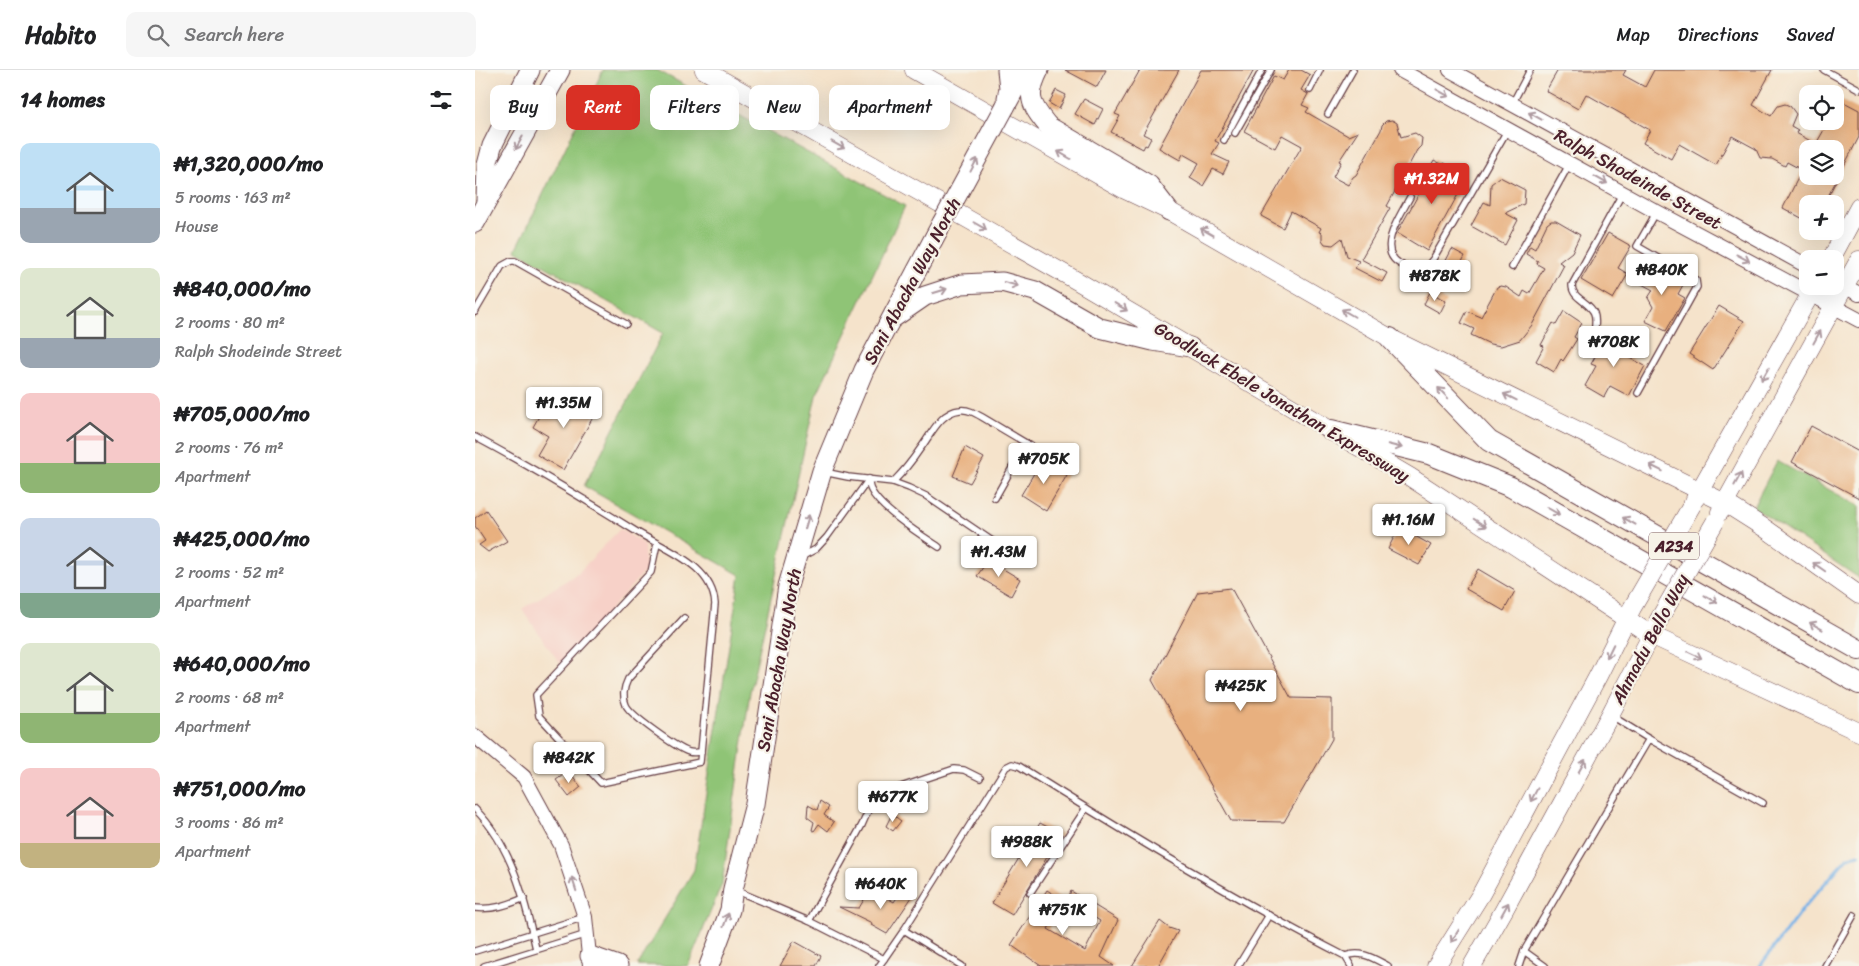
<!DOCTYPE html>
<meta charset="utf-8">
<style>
body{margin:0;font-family:Sriracha,sans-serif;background:#f6f6f6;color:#202124;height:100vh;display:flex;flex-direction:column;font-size:19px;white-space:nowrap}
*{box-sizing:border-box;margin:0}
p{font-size:16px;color:#757577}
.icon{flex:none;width:28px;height:28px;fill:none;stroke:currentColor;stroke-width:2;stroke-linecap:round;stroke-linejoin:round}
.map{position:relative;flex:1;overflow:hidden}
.details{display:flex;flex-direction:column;background:#fff;width:475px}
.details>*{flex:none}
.banner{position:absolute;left:15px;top:15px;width:475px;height:45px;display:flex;gap:10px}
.fabs{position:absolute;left:1324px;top:15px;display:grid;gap:10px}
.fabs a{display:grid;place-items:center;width:45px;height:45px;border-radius:10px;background:#fff;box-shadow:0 5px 20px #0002;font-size:25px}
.price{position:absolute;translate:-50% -42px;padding:0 11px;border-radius:5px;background:#fff;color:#222;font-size:16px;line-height:32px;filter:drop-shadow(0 1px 2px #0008)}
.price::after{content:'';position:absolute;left:50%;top:30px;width:15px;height:11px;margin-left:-8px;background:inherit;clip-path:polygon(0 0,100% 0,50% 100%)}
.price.on{background:#d93025;color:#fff}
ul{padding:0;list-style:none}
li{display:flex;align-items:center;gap:15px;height:125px;padding:0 20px}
li span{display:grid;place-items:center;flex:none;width:140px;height:100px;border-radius:10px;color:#555}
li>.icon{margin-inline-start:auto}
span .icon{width:60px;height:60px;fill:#fffc;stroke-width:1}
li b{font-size:21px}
h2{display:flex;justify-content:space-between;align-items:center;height:60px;padding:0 20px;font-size:21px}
.chip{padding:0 18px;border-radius:10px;background:#fff;box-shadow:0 5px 20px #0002;font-size:18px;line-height:45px}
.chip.on{background:#d93025;color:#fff}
header{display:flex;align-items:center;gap:30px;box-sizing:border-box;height:70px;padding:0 25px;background:#fff;border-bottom:1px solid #e0e0e0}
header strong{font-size:24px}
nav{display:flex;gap:28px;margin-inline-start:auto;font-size:18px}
.search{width:350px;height:45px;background:#f6f6f6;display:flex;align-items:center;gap:12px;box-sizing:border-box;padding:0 18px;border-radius:10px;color:#757577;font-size:19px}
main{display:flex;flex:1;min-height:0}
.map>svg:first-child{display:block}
</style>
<header>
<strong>Habito</strong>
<div class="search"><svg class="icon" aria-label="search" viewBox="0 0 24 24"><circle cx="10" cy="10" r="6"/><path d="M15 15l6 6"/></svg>Search here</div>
<nav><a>Map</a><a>Directions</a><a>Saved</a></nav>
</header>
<main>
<section class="details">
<h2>14 homes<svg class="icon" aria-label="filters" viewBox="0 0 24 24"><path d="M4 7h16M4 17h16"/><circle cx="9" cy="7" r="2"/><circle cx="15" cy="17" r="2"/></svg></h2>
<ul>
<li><span style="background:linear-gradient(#bfe0f5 65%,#9aa5b1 0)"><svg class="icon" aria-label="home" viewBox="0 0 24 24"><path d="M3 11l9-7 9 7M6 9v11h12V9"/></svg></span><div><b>₦1,320,000/mo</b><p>5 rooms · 163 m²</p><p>House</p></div></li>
<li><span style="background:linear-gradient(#dfe7d0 70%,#9aa5b1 0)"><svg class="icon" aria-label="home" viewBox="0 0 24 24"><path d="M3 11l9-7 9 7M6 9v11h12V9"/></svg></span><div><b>₦840,000/mo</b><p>2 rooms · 80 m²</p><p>Ralph Shodeinde Street</p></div></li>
<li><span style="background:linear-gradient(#f6c9c9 70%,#8fb573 0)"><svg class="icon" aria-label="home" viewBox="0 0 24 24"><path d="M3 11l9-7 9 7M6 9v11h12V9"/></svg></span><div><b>₦705,000/mo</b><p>2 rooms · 76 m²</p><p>Apartment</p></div></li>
<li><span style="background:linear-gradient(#c9d6e8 75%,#7fa58c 0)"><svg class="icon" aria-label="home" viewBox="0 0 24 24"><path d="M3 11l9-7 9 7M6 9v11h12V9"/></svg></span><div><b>₦425,000/mo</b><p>2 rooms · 52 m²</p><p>Apartment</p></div></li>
<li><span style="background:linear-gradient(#dfe7d0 70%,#8fb573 0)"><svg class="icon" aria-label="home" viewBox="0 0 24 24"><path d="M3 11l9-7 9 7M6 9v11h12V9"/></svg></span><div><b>₦640,000/mo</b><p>2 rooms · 68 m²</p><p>Apartment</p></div></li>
<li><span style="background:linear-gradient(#f6c9c9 75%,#c2b280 0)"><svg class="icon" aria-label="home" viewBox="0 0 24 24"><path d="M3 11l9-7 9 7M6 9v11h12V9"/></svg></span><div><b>₦751,000/mo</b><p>3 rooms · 86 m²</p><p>Apartment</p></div></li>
</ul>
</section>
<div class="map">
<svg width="1384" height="896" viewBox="0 0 1384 896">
<rect width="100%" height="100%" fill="#f7f3e8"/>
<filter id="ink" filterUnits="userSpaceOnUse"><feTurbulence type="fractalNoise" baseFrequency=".02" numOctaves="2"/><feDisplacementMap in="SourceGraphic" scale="10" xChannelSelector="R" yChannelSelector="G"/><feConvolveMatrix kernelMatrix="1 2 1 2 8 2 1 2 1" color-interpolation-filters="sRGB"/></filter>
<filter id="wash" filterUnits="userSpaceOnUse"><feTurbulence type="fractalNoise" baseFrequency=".0096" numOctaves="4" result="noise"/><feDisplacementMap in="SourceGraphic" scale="20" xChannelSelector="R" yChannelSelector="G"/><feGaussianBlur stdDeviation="1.12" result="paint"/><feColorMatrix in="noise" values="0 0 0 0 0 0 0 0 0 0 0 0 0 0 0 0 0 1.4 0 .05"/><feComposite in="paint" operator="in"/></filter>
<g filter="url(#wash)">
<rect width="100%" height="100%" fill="#f5e3cb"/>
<polygon fill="#f7d1c8" points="145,459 169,474 170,501 86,595 47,539 103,503"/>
<g fill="#8fc476" stroke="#6c7250">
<polygon points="128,0 182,0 430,136 341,326 275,622 247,814 213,896 162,895 219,800 265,505 109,416 188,263 41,180"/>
<polygon points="1302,391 1384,436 1384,508 1278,437"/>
</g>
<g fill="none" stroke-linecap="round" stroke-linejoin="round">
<polyline stroke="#75b1e7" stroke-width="3" points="1285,896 1330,836 1373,787 1384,784"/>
</g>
<g id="blocks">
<g fill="#e8b07f" fill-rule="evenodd">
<polygon points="590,0 631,0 622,17"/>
<polygon points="665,0 704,0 668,64 676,68 672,76 670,75 668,79 636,62 645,46 640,44"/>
<polygon points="726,0 779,0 740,71 744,73 737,84 754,92 748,104 738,99 728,116 715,108 724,93 708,84 705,90 684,78"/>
<polygon points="814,0 826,0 835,5 826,20 833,24 827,35 834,38 831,42 873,66 883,62 864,91 866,92 858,107 873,115 878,107 881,105 906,60 907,55 911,51 917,50 922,53 926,67 940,63 947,68 946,76 942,80 918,125 912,136 915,138 886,189 912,203 907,212 880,198 884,191 872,186 867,168 858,175 850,174 847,170 847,163 844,162 846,158 816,141 808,158 786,146 827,76 807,65 800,78 769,61 799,6 808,10"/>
<path d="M1083 0H1151L1148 5 1170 17 1179 0H1297L1278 35 1296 46 1303 36 1310 34 1315 36 1321 44 1316 56 1323 60 1321 63 1341 74 1354 51H1360V39L1365 30 1384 40V67L1349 134H1332V151L1308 138 1327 100 1312 92 1310 96 1297 89 1285 88 1281 79 1257 66 1241 95 1204 74 1196 89 1168 73 1175 60 1111 24 1103 39 1071 21ZM1332 79H1360V106H1332Z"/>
<polygon points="581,20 591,25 584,39 574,33"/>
<polygon points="609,29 628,39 620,55 600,44"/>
<polygon points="959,90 968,95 969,93 992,108 952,181 922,163 947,118 945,116"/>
<polygon points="1025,107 1050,120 1049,134 1030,143 1043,150 1030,175 996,156 1009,132 1015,135 1016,114"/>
<polygon points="1076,151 1081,151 1105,165 1097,182 1084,192 1089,195 1057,255 1045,270 1026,276 1015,274 996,265 999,259 986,253 992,241 1006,247 1022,217 1026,216 1031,217 1046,227 1049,221 1054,224 1069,198 1062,194 1063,191 1051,184 1055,176 1060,179 1072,154"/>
<polygon points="1133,163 1156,176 1143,198 1153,204 1138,229 1106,210"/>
<polygon points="977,179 990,186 977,211 964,204"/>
<polygon points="1174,193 1209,213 1203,224 1210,228 1191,261 1170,251 1178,237 1173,228 1178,220 1163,212"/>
<polygon points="955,222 971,231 965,243 949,234"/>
<polygon points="1244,236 1269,251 1238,300 1214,284"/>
<polygon points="1089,241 1107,253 1099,267 1102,269 1088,291 1086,289 1079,302 1061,291 1069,276 1066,275 1073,262 1078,253 1081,255"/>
<polygon points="1134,262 1156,274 1150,285 1170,296 1154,326 1135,316 1129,327 1110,316 1121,296 1116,294"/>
<polygon points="103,323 125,335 88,400 62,385 73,366 58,357 72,332 91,343"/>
<polygon points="1336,356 1384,382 1384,428 1317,392"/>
<polygon points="490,377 509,388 495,413 478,406"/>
<polygon points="567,390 592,405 571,441 546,425"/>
<polygon points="11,440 32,471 13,482 4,475 10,471 0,456 0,448"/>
<polygon points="924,457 956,475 944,495 913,479"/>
<polygon points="513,490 545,509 536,526 502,506"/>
<polygon points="1003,499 1040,521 1029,541 991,519"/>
<polygon points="756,518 816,628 857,629 857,669 809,752 756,751 677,610 723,522"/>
<polygon points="94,701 106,717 94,727 81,710"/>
<polygon points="345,731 354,737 349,745 359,752 353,761 344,754 339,761 337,760 339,752 332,747 333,735 342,740"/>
<polygon points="417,744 426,751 418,761 411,756"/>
<polygon points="565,753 588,765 577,779 537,845 517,833"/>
<polygon points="396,818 419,832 427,820 437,827 412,864 396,855 397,853 364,837 384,838"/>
<polygon points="572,820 589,831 573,859 610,881 625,851 592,830 596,821 643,850 626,887 639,896 566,896 536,875"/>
<polygon points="685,851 694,858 703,861 683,896 657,896"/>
<polygon points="319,871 346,886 341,896 305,896"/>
</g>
</g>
</g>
<g filter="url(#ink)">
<use href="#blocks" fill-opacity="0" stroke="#643c43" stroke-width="1"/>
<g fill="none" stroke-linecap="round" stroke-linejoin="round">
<defs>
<g id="service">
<polyline points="1349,0 1384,19"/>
<polyline points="835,20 845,0"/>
<polyline points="1037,34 1055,0"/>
<polyline points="853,44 878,0"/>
<polyline points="760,63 796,0"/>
<polyline points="749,70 787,0"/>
<path d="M935 127C920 155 893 193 945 200L954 194 958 189 1033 59"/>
<polyline points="1037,197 1095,93"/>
<polyline points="0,242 27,196 36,191 40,191 151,254"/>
<path d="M1116 280C1117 270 1123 253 1119 243 1114 231 1097 229 1097 215L1147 124"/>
<polyline points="1163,323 1222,217 1221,210 1162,176 1181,143"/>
<path d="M0 367C55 396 109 429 162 462 182 474 204 483 221 498 232 508 239 519 240 534L225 692 126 713 64 646 61 625 176 502 182 474"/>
<polyline points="349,402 373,407 418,412 434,418 451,426 535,483"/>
<path d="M394 409C394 413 394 417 396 420 405 439 446 465 464 477"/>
<path d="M418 412C428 402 437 391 445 379 456 365 465 342 485 340 493 339 500 343 507 347L576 388"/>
<polyline points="520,428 551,373"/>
<polyline points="326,487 341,479 352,467 394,409"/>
<path d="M209 548 153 609C149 617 147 626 151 635 155 645 202 678 214 682 218 683 222 682 226 682"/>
<polyline points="1174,669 1288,733"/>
<path d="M0 739C37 776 50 830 61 879"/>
<polyline points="262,821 334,851 409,889 404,896"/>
<polyline points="555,823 611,738"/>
<path d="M0 838C18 840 33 835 49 828"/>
<polyline points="334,851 387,755 397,732 405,724 479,699 489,700 505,708"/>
<polyline points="429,860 487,896"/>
<polyline points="0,881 110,847"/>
<polyline points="1049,881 1070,896"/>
<polyline points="870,886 876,896"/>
<path d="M409 889 429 860 531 697 537 694 544 696C650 763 759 829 870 886 887 880 898 888 913 896"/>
<polyline points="9,896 112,864"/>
<polyline points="763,896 794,845"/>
<polyline points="1044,896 1049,881 1174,669 1137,646"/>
<polyline points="1350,896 1379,845"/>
</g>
<g id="tertiary">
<polyline points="925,0 1182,142 1384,250"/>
<polyline points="975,0 1332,196"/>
<polyline points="1360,211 1384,224"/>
<polyline points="0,666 49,707 86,775 110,847 115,895"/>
</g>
<g id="primary">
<polyline points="229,0 604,212 935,407 1176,565 1384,662"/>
<polyline points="439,0 650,120 694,141 915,268 1250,433 1291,459 1384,525"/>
<polyline points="1356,189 1384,137"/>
<polyline points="1220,429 1340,216"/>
<polyline points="1245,442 1384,190"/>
<polyline points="961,896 1006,824 1123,606 1156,540"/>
<polyline points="997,896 1029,840 1135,645 1181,556"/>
</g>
<g id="trunk">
<path d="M564 0C551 26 555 34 573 56L674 115 694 141"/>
<polyline points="532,28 534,18 532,0"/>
<polyline points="530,37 550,0"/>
<polyline points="11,131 12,95 17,76 55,0"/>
<polyline points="0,153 85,0"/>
<polyline points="418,248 450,226 487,214 527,212 560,221 625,258 678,271 715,277"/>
<polyline points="115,886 143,896"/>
<polyline points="234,896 255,840 258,819 280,734 313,516 347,401 389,300 467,153"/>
</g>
<g id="motorway">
<polyline points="915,268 1014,371 1384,580"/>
<polyline points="856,360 954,384 1036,417 1384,614"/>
</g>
</defs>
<use href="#service" stroke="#643c43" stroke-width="8"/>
<use href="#tertiary" stroke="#643c43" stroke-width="16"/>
<use href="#primary" stroke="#643c43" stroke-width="19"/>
<use href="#trunk" stroke="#643c43" stroke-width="21"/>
<use href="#motorway" stroke="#643c43" stroke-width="22"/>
<use href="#service" stroke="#fff" stroke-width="5.5"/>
<use href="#tertiary" stroke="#fff" stroke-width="14"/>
<use href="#primary" stroke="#fff" stroke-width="18"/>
<use href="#trunk" stroke="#fff" stroke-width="19"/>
<use href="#motorway" stroke="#fff" stroke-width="20"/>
<defs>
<g id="primary-bridge">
<polyline points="1157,538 1217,435"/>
<polyline points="1182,553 1240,452"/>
</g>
<polyline id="trunk-bridge" points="467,153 530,37"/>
</defs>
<use href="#primary-bridge" stroke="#643c43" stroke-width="19" stroke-linecap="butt"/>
<use href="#trunk-bridge" stroke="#643c43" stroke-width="21" stroke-linecap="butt"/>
<use href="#primary-bridge" stroke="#fff" stroke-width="18"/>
<use href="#trunk-bridge" stroke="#fff" stroke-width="19"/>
</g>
<defs><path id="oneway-shaft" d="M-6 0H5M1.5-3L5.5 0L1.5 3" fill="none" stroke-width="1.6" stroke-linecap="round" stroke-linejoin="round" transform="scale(1.25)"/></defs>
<g stroke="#ae9aa0">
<use href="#oneway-shaft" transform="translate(968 23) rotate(29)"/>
<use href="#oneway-shaft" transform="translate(1060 46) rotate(-151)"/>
<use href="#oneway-shaft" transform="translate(44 73) rotate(119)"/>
<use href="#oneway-shaft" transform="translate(363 75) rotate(29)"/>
<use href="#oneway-shaft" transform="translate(589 85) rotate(-150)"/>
<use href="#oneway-shaft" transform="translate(499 95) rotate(-62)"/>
<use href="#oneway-shaft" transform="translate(1126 110) rotate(29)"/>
<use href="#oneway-shaft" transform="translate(505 156) rotate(30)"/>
<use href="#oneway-shaft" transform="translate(732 162) rotate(-150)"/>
<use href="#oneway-shaft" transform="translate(1268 188) rotate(28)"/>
<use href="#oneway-shaft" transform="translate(536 214) rotate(15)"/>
<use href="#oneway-shaft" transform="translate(465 221) rotate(-17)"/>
<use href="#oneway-shaft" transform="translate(646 237) rotate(31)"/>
<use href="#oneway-shaft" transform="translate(873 243) rotate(-150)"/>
<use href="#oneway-shaft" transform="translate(1342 267) rotate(-61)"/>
<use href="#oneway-shaft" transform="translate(1290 304) rotate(120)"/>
<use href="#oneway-shaft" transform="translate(968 323) rotate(-134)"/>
<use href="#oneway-shaft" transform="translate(1035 327) rotate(-154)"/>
<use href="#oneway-shaft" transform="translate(920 376) rotate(14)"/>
<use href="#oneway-shaft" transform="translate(1181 398) rotate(-154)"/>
<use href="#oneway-shaft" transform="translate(1263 409) rotate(-61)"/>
<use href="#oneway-shaft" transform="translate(1078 441) rotate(30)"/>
<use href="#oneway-shaft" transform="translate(1154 451) rotate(-151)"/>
<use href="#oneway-shaft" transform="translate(332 452) rotate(-74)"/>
<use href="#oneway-shaft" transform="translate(1005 453) rotate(33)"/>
<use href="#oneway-shaft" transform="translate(1344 497) rotate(-145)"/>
<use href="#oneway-shaft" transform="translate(1236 529) rotate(29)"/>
<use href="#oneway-shaft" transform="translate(1341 556) rotate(-151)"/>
<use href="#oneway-shaft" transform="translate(1135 581) rotate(116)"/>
<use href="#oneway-shaft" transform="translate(1220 585) rotate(25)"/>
<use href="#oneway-shaft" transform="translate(1107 696) rotate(-61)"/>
<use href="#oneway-shaft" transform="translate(1059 725) rotate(118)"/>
<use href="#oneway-shaft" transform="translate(99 814) rotate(-108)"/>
<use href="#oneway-shaft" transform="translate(1030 839) rotate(-61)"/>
<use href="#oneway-shaft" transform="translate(251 850) rotate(-70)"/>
<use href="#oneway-shaft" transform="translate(980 866) rotate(122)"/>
</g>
</g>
<g text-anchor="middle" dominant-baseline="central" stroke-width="4.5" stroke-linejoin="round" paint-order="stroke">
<rect fill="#f7f3e8" stroke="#7e5f64" stroke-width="1" x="1174" y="462.5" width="50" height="27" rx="4"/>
<g font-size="16" font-weight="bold" fill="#4a1f2b">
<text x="1199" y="476">A234</text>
</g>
<g font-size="18" fill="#4a1f2b" stroke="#f7f3e8">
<text transform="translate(1163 109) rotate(29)">Ralph Shodeinde Street</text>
<text transform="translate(437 211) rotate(-62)">Sani Abacha Way North</text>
<text transform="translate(807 332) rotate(31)">Goodluck Ebele Jonathan Expressway</text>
<text transform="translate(1175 569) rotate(-62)">Ahmadu Bello Way</text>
<text transform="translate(304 590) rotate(-80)">Sani Abacha Way North</text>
</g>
</g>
</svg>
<div class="fabs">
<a><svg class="icon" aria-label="locate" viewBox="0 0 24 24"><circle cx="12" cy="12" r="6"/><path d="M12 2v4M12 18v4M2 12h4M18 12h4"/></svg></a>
<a><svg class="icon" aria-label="layers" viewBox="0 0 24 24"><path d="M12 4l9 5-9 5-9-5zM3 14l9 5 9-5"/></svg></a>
<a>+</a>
<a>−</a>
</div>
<b class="price on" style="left:957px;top:135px">₦1.32M</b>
<b class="price" style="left:1187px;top:226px">₦840K</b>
<b class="price" style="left:960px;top:232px">₦878K</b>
<b class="price" style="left:1139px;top:298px">₦708K</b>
<b class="price" style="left:89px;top:359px">₦1.35M</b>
<b class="price" style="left:569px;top:415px">₦705K</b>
<b class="price" style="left:934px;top:476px">₦1.16M</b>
<b class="price" style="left:524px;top:508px">₦1.43M</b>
<b class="price" style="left:766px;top:642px">₦425K</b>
<b class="price" style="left:94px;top:714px">₦842K</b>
<b class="price" style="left:418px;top:753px">₦677K</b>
<b class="price" style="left:552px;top:798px">₦988K</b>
<b class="price" style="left:406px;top:840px">₦640K</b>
<b class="price" style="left:588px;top:866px">₦751K</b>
<div class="banner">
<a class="chip">Buy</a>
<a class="chip on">Rent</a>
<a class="chip">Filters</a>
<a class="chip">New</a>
<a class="chip">Apartment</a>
</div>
</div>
</main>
